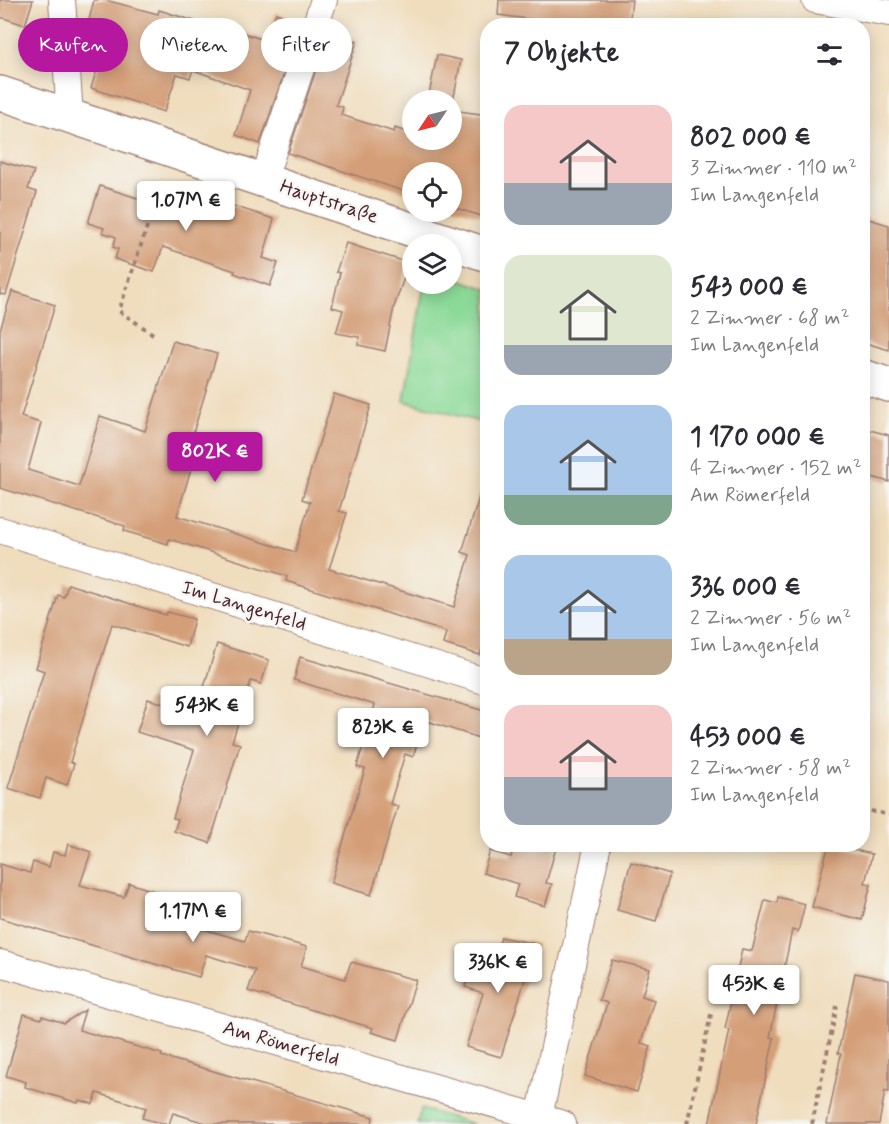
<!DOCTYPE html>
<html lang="de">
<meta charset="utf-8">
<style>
body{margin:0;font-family:Mynerve,sans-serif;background:#f7f7f7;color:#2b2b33;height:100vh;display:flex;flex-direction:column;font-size:22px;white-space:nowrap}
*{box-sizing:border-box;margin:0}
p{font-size:20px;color:#7c7c81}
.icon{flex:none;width:33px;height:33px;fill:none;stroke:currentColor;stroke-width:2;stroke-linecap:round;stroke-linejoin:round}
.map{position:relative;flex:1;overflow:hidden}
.drawer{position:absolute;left:480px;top:18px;width:390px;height:834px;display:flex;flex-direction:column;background:#fff;border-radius:24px;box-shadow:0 3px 15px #0003}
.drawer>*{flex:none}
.banner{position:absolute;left:18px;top:18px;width:372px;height:54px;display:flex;gap:12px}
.needle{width:39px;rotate:235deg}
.fabs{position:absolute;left:402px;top:90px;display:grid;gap:12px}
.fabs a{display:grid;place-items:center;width:60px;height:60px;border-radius:50%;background:#fff;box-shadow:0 3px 15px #0003;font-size:30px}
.price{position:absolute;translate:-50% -51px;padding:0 14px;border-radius:6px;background:#fff;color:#222;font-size:20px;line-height:39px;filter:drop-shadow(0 2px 3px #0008)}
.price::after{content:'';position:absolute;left:50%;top:36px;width:18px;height:14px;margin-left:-9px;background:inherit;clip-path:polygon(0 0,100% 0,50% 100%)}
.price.selected{background:#b5179e;color:#fff}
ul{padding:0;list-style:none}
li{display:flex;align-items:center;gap:18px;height:150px;padding:0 24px}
li span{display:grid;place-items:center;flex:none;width:168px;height:120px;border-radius:18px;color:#555}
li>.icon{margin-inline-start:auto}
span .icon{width:72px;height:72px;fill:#fffc;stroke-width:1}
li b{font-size:26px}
h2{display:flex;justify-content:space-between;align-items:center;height:72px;padding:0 24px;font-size:26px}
.tag{padding:0 21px;border-radius:27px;background:#fff;box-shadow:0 3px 15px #0003;font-size:21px;line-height:54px}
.tag.selected{background:#b5179e;color:#fff}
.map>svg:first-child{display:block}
</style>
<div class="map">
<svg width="889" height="1124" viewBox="0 0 889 1124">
<rect width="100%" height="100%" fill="#f6f6f2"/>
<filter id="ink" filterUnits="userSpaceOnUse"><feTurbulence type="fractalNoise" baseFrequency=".0167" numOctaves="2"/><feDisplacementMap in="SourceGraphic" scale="12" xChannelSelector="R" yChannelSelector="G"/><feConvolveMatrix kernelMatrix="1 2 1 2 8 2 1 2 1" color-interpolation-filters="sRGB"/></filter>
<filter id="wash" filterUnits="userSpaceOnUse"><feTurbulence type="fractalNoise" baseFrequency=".008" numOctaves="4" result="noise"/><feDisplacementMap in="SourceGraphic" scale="24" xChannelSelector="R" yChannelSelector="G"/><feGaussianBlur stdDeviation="1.35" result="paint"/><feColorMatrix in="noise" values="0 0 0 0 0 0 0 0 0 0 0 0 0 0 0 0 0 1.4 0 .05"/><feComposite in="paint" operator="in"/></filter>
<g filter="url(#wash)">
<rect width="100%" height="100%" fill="#f0ddbd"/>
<g fill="#8cda98" stroke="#6b7c62" stroke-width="1.5">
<polygon points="452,277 487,289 487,424 404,401 424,284 452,284"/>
<polygon points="421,1109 474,1124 417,1124"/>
</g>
<g id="blocks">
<g fill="#d49f78">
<polygon points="0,0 33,0 25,25 0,17"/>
<polygon points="94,0 105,0 158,14 159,10 207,25 209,21 267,41 276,13 301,22 260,144 236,135 250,90 193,70 190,78 177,74 164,112 91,88 111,26 89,20"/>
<polygon points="499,0 632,0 629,26 559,26 559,23 498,15"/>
<polygon points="329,31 357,41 336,105 343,107 341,115 394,132 395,128 412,134 412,140 452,140 452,110 488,115 488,218 452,207 452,172 412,172 412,194 288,153"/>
<polygon points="437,55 461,60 452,107 452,100 428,100"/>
<polygon points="0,161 34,171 28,189 37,192 6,295 0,294"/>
<polygon points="100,186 175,210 183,190 274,219 263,258 278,263 270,286 234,273 235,271 163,247 154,272 115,259 118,249 113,247 116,237 102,232 104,228 88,223"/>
<polygon points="862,217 889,225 889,350 862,342"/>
<polygon points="346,243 409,263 394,307 385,351 358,345 359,337 336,333 343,310 332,307 340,273 336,272"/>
<polygon points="12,291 55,305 21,417 41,423 28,470 79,486 100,416 145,431 173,341 217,354 183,466 191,469 177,516 295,552 310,502 302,499 334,394 371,405 339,511 347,513 329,569 454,607 470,555 462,552 482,488 488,489 488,633 480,655 443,644 446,632 286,581 287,576 169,539 168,544 124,531 125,526 0,488 0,330"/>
<polygon points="862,428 889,435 889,482 862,474"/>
<polygon points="68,584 166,615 167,612 194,619 187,647 112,624 70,762 74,764 67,785 46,778 40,798 8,788 44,671 36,668 58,595 64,597"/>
<polygon points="217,644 269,660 261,684 251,681 232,742 240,744 210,843 174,831 178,819 173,818 194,750 137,732 148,699 196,713"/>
<polygon points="300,657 488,712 488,721 482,739 424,720 413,757 405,754 390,804 398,806 371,895 331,883 365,769 357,767 375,705 294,680"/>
<polygon points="68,844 91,852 80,885 124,897 129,883 182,900 177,918 196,927 245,941 248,931 307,947 301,966 345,979 351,962 416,980 398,1040 371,1032 373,1028 248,991 255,970 206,955 199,977 0,918 0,864 30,873 33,862 49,867 53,852 65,855"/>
<polygon points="515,844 557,844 546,883 552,884 545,906 514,897 518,884 483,873 490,851 511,857"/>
<polygon points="829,844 872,854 865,883 871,884 862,920 812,907"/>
<polygon points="631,862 670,874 656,921 617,910"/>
<polygon points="778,897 805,904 798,932 792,930 770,1037 774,1038 756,1124 709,1124 729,1030 725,1029 742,949 752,951 765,900 777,903"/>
<polygon points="501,937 536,944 501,1057 466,1047 483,993 465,987 475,955 494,961"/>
<polygon points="612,960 650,969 642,996 654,1000 641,1043 651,1046 637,1092 585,1076 607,1003 599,1000"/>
<polygon points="855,973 889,980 889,1092 885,1091 879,1124 827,1124 841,1054 838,1053"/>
<polygon points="85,1010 79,1030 162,1054 161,1056 373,1117 372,1124 209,1124 173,1113 169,1124 163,1124 142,1118 146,1108 97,1093 93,1104 79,1100 78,1103 25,1087 26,1082 6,1076 24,1014 41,1019 42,1016 64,1023"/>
</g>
</g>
</g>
<g filter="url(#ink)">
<use href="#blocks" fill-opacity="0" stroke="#9d7e74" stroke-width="1.5"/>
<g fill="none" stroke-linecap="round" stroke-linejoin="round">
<defs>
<g id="street">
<polyline points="62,0 70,116"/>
<polyline points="815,0 889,13"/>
<polyline points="263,181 324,0"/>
<polyline points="0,530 488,682"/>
<polyline points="0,963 563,1124"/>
<polyline points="539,1117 598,844"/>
</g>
<g id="secondary">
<polyline points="0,93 488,255"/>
<polyline points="862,376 889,385"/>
</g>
</defs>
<use href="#street" stroke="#9d7e74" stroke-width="28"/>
<use href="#secondary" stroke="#9d7e74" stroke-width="36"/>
<g stroke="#9d7e74" stroke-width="4" stroke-dasharray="4.5 4.5" stroke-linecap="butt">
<polyline points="153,334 119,311 163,179"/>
<polyline points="862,809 889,815"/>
<polyline points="687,1124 712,1010"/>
<polyline points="812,1124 837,1006"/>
</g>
<use href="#street" stroke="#fff" stroke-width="26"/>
<use href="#secondary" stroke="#fff" stroke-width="33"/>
</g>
</g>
<g text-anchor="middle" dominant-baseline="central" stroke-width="5" stroke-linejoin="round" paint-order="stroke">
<g font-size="20" fill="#4a1f2b" stroke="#f6f6f2">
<text transform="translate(329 202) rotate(18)">Hauptstraße</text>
<text transform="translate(244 606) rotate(17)">Im Langenfeld</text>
<text transform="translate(281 1044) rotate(16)">Am Römerfeld</text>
</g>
</g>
</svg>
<div class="fabs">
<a><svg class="needle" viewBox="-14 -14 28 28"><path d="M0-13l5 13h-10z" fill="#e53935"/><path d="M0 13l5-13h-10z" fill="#7c7c81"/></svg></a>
<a><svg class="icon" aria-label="locate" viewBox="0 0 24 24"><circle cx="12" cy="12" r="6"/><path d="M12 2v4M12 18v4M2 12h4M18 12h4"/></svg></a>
<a><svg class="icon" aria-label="layers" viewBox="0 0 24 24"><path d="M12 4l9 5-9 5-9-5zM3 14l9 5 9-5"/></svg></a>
</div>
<b class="price" style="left:186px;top:232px">1.07M €</b>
<b class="price selected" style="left:215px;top:483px">802K €</b>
<b class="price" style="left:207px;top:737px">543K €</b>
<b class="price" style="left:383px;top:759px">823K €</b>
<b class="price" style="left:193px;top:943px">1.17M €</b>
<b class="price" style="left:498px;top:994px">336K €</b>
<b class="price" style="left:754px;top:1016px">453K €</b>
<div class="banner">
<a class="tag selected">Kaufen</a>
<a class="tag">Mieten</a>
<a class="tag">Filter</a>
</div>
<section class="drawer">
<h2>7 Objekte<svg class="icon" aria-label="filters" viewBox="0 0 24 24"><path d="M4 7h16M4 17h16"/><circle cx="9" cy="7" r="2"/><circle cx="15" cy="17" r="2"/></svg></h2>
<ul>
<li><span style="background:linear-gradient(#f6c9c9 65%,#9aa5b1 0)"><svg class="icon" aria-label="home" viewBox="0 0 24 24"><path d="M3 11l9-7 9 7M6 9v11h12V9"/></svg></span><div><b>802 000 €</b><p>3 Zimmer · 110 m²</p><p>Im Langenfeld</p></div></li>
<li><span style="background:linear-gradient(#dfe7d0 75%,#9aa5b1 0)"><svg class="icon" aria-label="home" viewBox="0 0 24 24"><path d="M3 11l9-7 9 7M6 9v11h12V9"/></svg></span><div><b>543 000 €</b><p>2 Zimmer · 68 m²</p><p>Im Langenfeld</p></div></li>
<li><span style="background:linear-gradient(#a9c7e8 75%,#7fa58c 0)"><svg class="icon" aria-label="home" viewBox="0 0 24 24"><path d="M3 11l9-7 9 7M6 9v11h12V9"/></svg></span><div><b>1 170 000 €</b><p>4 Zimmer · 152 m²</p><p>Am Römerfeld</p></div></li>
<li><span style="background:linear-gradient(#a9c7e8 70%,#b9a48a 0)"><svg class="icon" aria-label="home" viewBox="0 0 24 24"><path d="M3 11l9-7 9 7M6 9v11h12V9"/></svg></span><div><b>336 000 €</b><p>2 Zimmer · 56 m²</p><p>Im Langenfeld</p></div></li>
<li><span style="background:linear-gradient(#f6c9c9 60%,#9aa5b1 0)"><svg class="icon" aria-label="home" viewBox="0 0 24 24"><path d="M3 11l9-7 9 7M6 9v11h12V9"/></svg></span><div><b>453 000 €</b><p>2 Zimmer · 58 m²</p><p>Im Langenfeld</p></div></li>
</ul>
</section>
</div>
